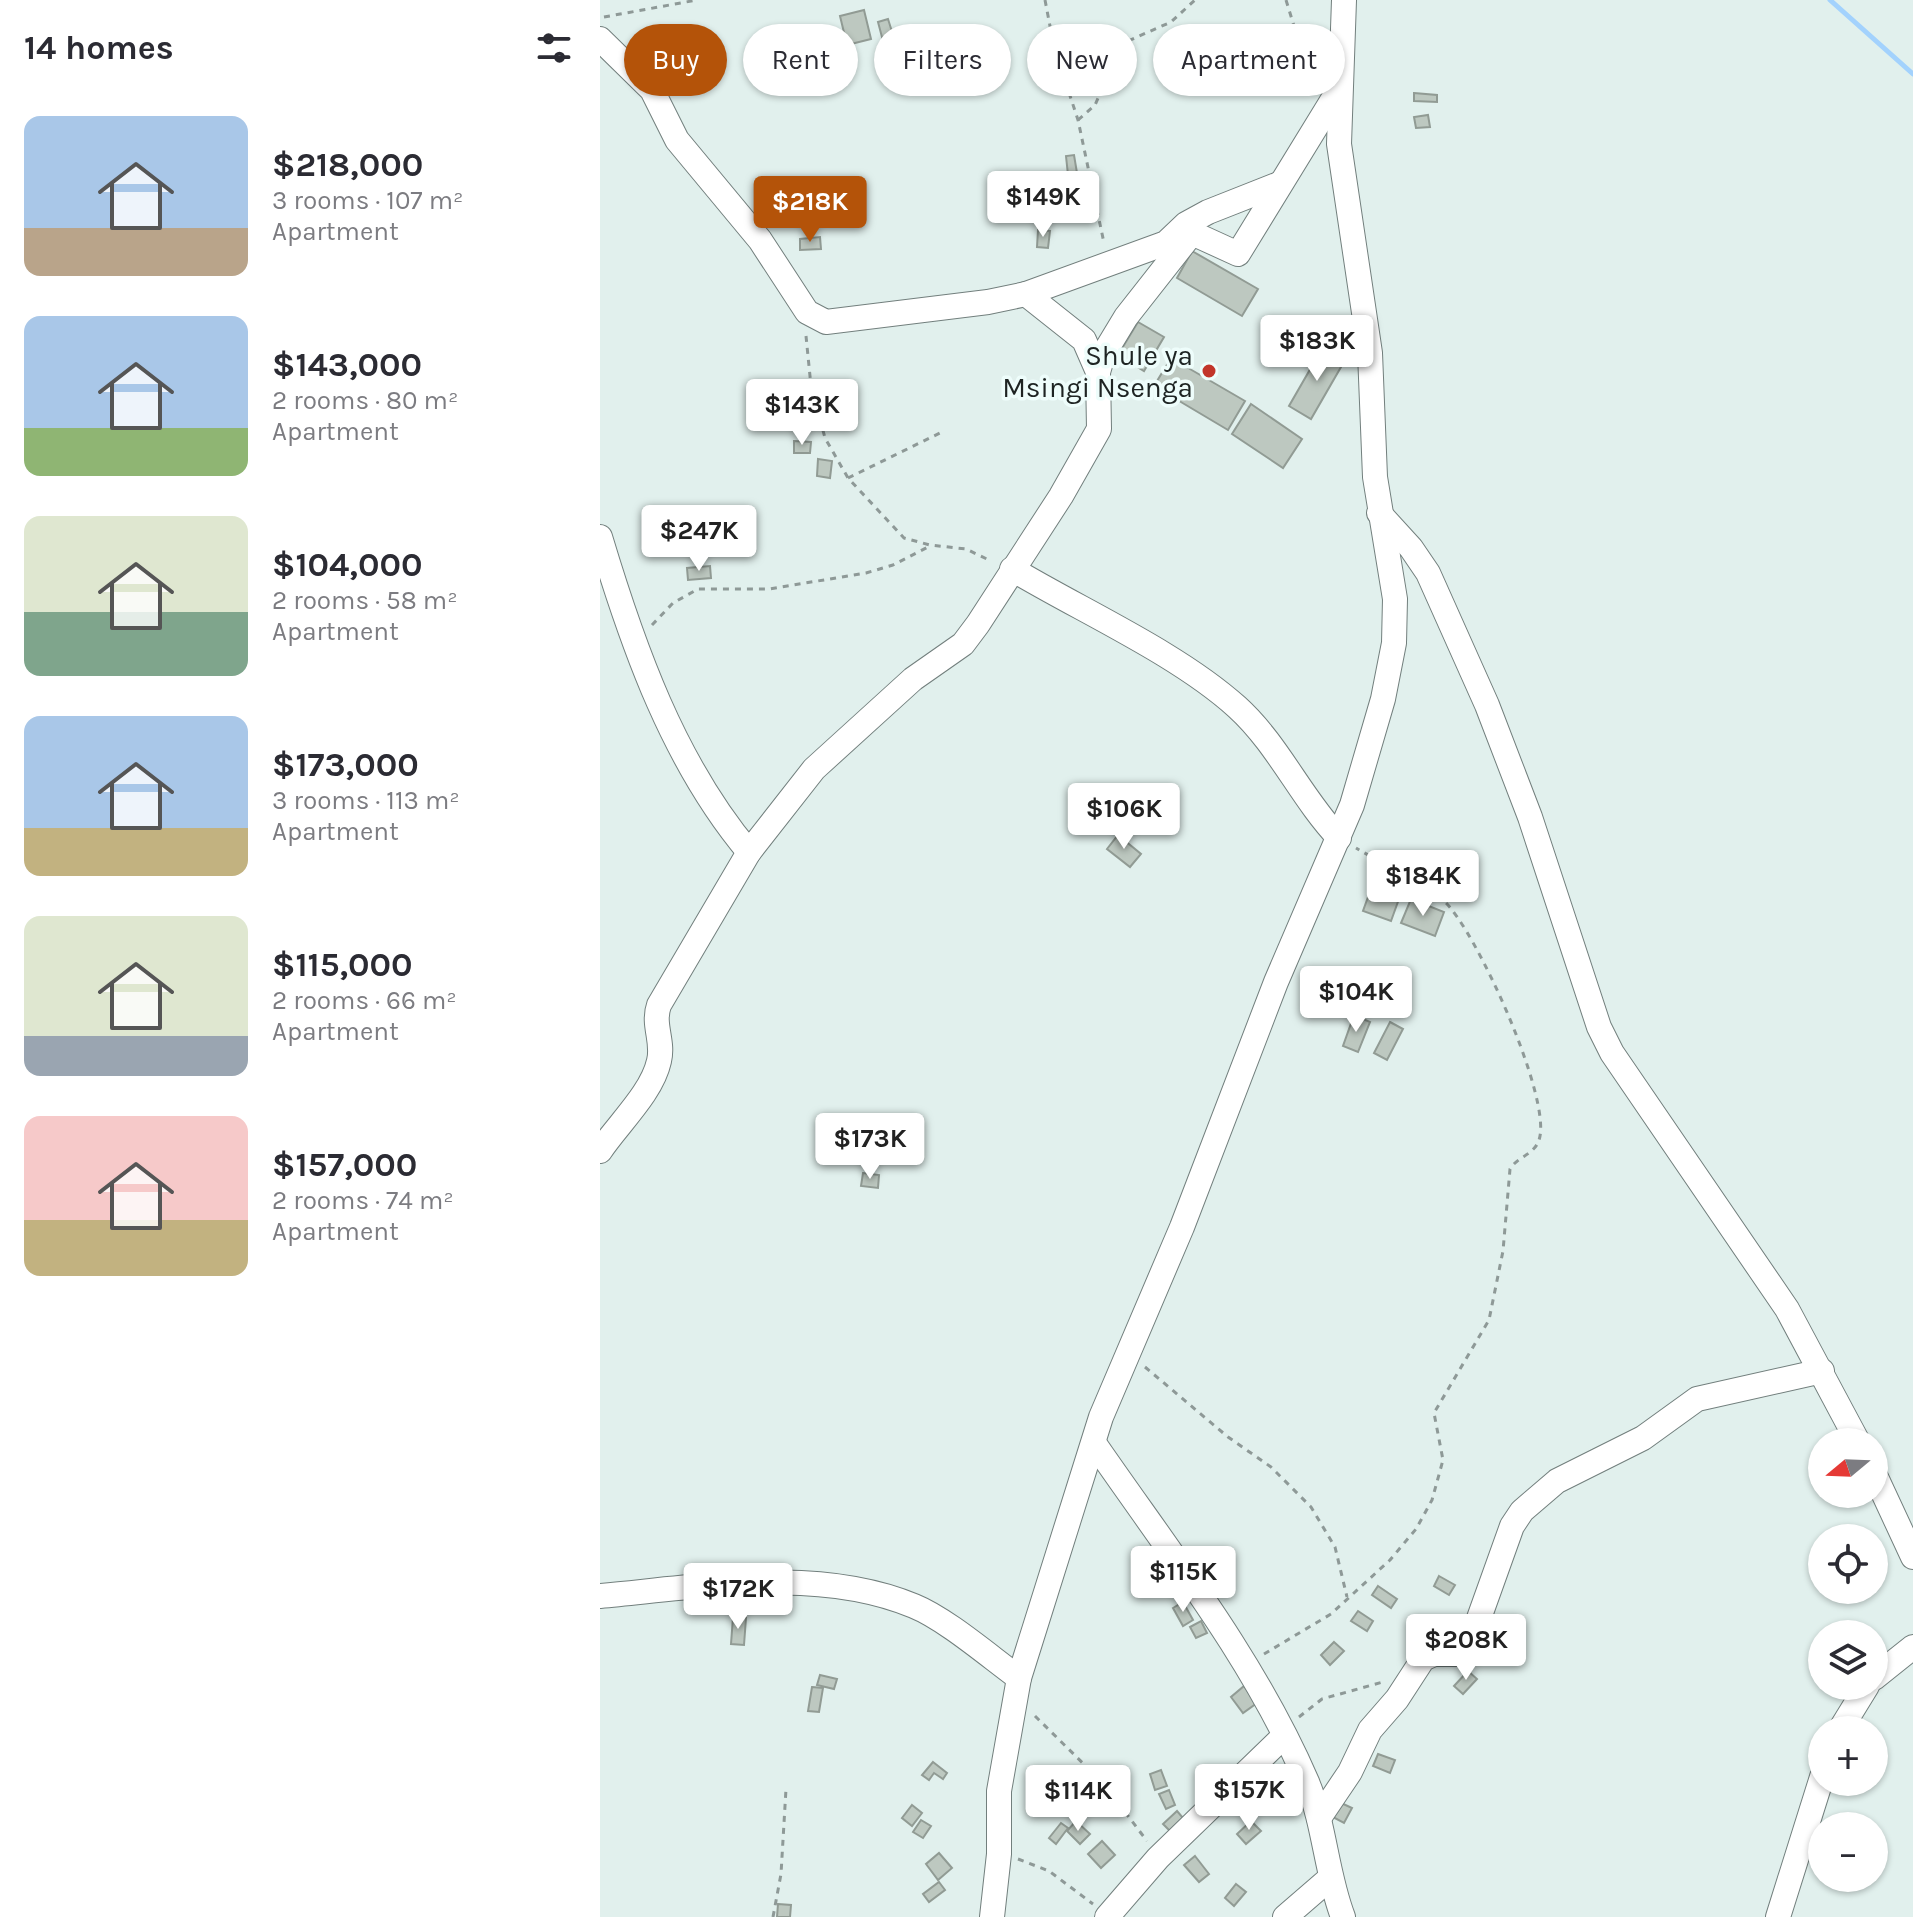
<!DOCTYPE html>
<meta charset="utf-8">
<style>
body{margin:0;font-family:Karla,sans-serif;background:#f2f2f3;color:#2b2b33;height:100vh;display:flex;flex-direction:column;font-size:30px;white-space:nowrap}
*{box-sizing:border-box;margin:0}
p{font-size:26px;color:#7c7c81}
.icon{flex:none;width:44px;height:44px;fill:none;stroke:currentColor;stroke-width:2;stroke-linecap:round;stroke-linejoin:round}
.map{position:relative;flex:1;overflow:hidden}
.side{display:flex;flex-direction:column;background:#fff;width:600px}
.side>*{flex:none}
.banner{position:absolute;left:24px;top:24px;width:760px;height:72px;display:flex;gap:16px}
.needle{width:52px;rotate:251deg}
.tools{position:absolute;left:1208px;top:1428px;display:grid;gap:16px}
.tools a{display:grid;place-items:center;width:80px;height:80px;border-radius:50%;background:#fff;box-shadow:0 2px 6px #0004;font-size:40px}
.price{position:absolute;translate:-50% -68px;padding:0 18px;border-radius:8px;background:#fff;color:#222;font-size:26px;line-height:52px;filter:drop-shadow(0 2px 4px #0008)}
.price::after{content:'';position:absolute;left:50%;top:48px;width:24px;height:18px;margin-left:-12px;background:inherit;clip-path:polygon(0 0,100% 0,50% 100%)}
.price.on{background:#b45309;color:#fff}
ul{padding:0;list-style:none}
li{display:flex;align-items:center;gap:24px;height:200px;padding:0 24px}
li span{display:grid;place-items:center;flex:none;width:224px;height:160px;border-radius:16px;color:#555}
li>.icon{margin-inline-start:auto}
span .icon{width:96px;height:96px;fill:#fffc;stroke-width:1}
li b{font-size:34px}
h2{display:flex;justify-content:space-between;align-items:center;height:96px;padding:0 24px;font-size:34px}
.tag{padding:0 28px;border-radius:36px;background:#fff;box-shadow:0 2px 6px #0004;font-size:28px;line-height:72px}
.tag.on{background:#b45309;color:#fff}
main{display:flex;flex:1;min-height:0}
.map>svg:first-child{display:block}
</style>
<main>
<section class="side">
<h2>14 homes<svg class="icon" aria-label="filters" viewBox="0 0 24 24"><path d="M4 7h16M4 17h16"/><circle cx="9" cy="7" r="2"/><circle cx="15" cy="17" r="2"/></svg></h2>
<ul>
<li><span style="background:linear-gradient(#a9c7e8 70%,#b9a48a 0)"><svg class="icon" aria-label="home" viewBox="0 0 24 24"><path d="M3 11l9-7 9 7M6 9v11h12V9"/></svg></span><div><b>$218,000</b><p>3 rooms · 107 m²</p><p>Apartment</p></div></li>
<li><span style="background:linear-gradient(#a9c7e8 70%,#8fb573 0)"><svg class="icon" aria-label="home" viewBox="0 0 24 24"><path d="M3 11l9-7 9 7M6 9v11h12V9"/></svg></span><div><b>$143,000</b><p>2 rooms · 80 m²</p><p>Apartment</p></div></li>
<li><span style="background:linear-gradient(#dfe7d0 60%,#7fa58c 0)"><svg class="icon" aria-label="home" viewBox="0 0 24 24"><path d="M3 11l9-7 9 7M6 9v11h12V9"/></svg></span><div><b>$104,000</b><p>2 rooms · 58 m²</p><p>Apartment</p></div></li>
<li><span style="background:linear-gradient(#a9c7e8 70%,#c2b280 0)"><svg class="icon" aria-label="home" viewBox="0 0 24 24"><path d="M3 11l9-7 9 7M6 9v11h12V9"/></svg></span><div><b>$173,000</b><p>3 rooms · 113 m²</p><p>Apartment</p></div></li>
<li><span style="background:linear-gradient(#dfe7d0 75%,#9aa5b1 0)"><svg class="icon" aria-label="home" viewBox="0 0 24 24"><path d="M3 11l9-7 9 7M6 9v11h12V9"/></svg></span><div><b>$115,000</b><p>2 rooms · 66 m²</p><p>Apartment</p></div></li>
<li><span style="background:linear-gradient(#f6c9c9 65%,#c2b280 0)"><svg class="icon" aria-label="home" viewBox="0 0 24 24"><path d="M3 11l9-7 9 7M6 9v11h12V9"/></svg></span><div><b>$157,000</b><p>2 rooms · 74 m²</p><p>Apartment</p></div></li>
</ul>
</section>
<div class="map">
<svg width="1313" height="1917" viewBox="0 0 1313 1917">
<rect width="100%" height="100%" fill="#e1f0ed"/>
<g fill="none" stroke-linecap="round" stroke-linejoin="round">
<polyline stroke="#a3d2fd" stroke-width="5" points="1230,0 1313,74"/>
</g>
<g fill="#bdc8c0" stroke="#919b94" stroke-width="2">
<polygon points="264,10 271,39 247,45 240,16"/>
<polygon points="288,19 294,38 283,41 278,22"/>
<polygon points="814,93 837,95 837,102 814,101"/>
<polygon points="828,115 830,127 816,128 814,117"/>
<polygon points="474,155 477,173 468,175 466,156"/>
<polygon points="438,230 450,231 448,248 437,247"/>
<polygon points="220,237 221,249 200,250 200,239"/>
<polygon points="592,251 658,289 642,316 577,278"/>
<polygon points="538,322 564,337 544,371 518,355"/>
<polygon points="723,347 745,360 711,419 689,406"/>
<polygon points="571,358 645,401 628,430 554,386"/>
<polygon points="651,404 702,439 683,468 632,434"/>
<polygon points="194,441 211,442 210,453 194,453"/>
<polygon points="218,459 232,461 230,478 217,476"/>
<polygon points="87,519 122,524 119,541 85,535"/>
<polygon points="110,566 111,578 88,580 87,568"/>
<polygon points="518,835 541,854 530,867 507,849"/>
<polygon points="772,886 800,896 791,921 763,911"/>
<polygon points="811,899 844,912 835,936 801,923"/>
<polygon points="754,1015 770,1022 758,1052 743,1046"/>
<polygon points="790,1022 803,1029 787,1060 774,1053"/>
<polygon points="263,1173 279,1175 278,1188 261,1186"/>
<polygon points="839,1576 855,1585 849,1595 834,1586"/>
<polygon points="778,1586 797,1599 791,1608 772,1595"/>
<polygon points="583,1602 593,1620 583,1626 573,1608"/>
<polygon points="758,1611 773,1621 767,1631 751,1621"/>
<polygon points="133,1617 146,1618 144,1645 131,1644"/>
<polygon points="601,1621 607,1633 596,1638 590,1627"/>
<polygon points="734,1642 744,1651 730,1665 721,1655"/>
<polygon points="868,1671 877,1679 863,1694 854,1686"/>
<polygon points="220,1675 237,1679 234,1689 217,1685"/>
<polygon points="644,1686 657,1703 643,1713 631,1697"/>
<polygon points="212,1687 223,1688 219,1712 208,1711"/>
<polygon points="778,1754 795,1760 790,1773 773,1766"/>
<polygon points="333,1762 347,1773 343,1779 334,1773 329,1780 322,1775"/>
<polygon points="561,1770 567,1786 555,1790 550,1774"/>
<polygon points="569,1790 575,1805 566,1809 559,1794"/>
<polygon points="739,1802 752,1808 744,1823 731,1816"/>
<polygon points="312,1805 322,1813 312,1826 302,1818"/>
<polygon points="577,1811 583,1818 570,1831 563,1824"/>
<polygon points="321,1820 331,1826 323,1838 313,1832"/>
<polygon points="476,1821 490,1834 480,1844 467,1831"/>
<polygon points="651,1821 661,1831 646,1844 637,1834"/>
<polygon points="461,1823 468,1828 456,1844 449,1838"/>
<polygon points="502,1841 515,1855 501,1868 488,1854"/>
<polygon points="339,1853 352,1868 338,1880 326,1864"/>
<polygon points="595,1856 609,1874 599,1882 584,1865"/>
<polygon points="339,1882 345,1890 329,1902 323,1894"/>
<polygon points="636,1884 646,1892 634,1906 625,1898"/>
<polygon points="178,1904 191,1905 190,1917 177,1917"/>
</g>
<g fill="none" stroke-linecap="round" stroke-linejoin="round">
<defs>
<g id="minor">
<polyline points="0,39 52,90 77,140 160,240 207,312 226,322 388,302 426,294 566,243 586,224 608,212 679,184"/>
<polyline points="426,294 484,340 498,372"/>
<polyline points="779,513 811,548 828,573 887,705 930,817 999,1027 1012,1053 1187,1309 1258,1442"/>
<path d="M0 537C33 647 74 763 149 852"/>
<path d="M412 569C482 611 577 653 637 707 678 744 701 798 739 838"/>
<path d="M0 1151C18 1124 52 1093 59 1061 64 1041 52 1025 59 1005L149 852 214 769 313 679 363 644 378 624 461 496 499 429 498 372 503 355 526 317 592 233 638 254 738 91"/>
<path d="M494 1443C569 1552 654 1659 707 1782 725 1825 726 1873 743 1917"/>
<polyline points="1274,1473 1313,1557"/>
<path d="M0 1596C99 1587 219 1566 314 1606 346 1619 390 1657 419 1678"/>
<polyline points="1274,1678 1313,1647"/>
<polyline points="1240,1730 1267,1686"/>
<polyline points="719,1818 750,1772 770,1730 797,1699 823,1659 834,1654 863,1654 868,1649 912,1526 922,1511 957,1481 1043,1438 1097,1399 1222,1371"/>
<polyline points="392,1917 399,1854 399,1791 419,1678 501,1417 582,1227 676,982 752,805 783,699 794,643 795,599 775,477 770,353 739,144 744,0"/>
<polyline points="507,1917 558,1858 684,1736"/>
<polyline points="685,1917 729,1879"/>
<polyline points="1178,1917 1222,1777"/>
</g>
</defs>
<use href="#minor" stroke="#727f7d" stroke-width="26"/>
<g stroke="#8e9997" stroke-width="3" stroke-dasharray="6 6" stroke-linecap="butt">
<polyline points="445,0 454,47 478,120 504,243"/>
<polyline points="686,0 714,91"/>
<polyline points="4,17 97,0"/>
<polyline points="478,120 495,105 519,50 528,41 571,22 595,0"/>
<polyline points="206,336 211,386 225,438 248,478 304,538 330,545 366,549 391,561"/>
<polyline points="248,478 342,432"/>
<polyline points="52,625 73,603 98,589 169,589 266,573 293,565 328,547"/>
<polyline points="545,1367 628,1437 671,1467 711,1507 735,1547 747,1597"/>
<path d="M664 1654 731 1614 790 1560 816 1529 832 1500 843 1460 834 1413 889 1320 903 1251 910 1169C918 1156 934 1155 939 1140 953 1100 876 930 844 901 820 879 784 865 756 848"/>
<polyline points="435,1716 503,1783 547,1841"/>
<polyline points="699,1717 722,1699 783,1682"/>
<polyline points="418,1859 449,1871 493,1904"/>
<polyline points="173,1917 181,1874 186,1789"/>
</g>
<use href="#minor" stroke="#fff" stroke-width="24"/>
</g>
<circle fill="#c2352a" stroke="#eefdfb" stroke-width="3" cx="609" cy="371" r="8"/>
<g text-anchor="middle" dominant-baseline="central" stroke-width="7" stroke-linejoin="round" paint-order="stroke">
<g font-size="28" fill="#1e2423" stroke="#eefdfb" text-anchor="end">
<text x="593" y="355">Shule ya<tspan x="593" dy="32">Msingi Nsenga</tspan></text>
</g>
</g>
</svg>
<div class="tools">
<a><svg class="needle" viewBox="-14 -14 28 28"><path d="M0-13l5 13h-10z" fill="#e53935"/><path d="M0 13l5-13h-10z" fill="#7c7c81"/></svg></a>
<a><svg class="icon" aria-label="locate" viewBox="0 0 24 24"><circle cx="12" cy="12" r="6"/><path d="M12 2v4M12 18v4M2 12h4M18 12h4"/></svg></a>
<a><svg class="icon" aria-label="layers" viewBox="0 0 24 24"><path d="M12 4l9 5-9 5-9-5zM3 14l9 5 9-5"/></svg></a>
<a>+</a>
<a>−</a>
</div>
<b class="price" style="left:443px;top:239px">$149K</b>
<b class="price on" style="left:210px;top:244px">$218K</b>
<b class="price" style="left:717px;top:383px">$183K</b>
<b class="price" style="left:202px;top:447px">$143K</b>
<b class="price" style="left:99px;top:573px">$247K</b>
<b class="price" style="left:524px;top:851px">$106K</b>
<b class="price" style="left:823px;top:918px">$184K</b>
<b class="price" style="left:756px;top:1034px">$104K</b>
<b class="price" style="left:270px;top:1181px">$173K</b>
<b class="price" style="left:583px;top:1614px">$115K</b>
<b class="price" style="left:138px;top:1631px">$172K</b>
<b class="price" style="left:866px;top:1682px">$208K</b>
<b class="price" style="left:649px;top:1832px">$157K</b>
<b class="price" style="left:478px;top:1833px">$114K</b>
<div class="banner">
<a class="tag on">Buy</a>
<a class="tag">Rent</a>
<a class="tag">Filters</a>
<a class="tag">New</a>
<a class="tag">Apartment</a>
</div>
</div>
</main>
